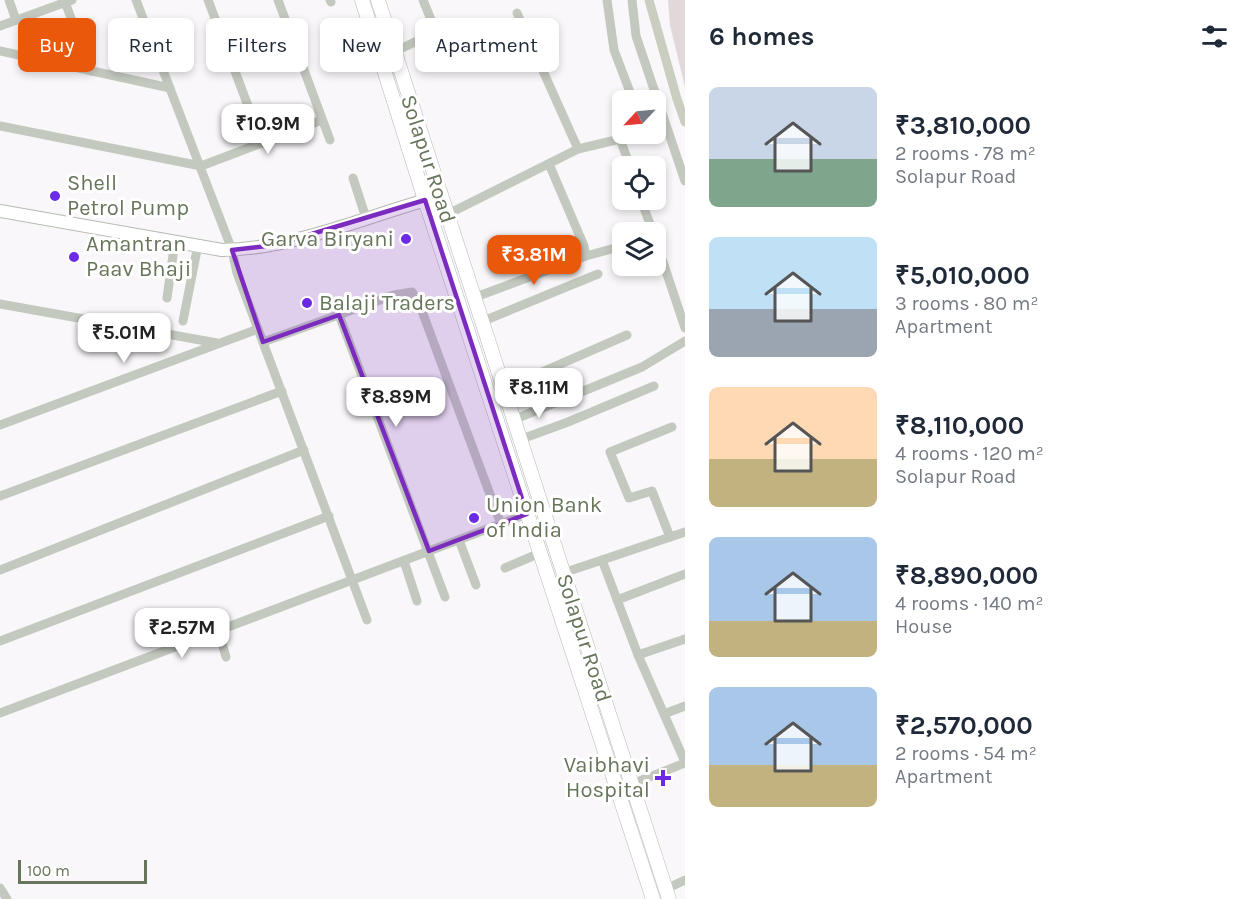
<!DOCTYPE html>
<meta charset="utf-8">
<style>
body{margin:0;font-family:Karla,sans-serif;background:#f2f2f3;color:#1f2937;height:100vh;display:flex;flex-direction:column;font-size:22px;white-space:nowrap}
*{box-sizing:border-box;margin:0}
p{font-size:20px;color:#747a83}
.icon{flex:none;width:33px;height:33px;fill:none;stroke:currentColor;stroke-width:2;stroke-linecap:round;stroke-linejoin:round}
.map{position:relative;flex:1;overflow:hidden}
.details{display:flex;flex-direction:column;background:#fff;width:570px}
.details>*{flex:none}
.banner{position:absolute;left:18px;top:18px;width:570px;height:54px;display:flex;gap:12px}
.needle{width:39px;rotate:244deg}
.controls{position:absolute;left:612px;top:90px;display:grid;gap:12px}
.controls a{display:grid;place-items:center;width:54px;height:54px;border-radius:9px;background:#fff;box-shadow:0 3px 9px #0003;font-size:30px}
.scale{position:absolute;left:18px;bottom:15px;width:129px;box-sizing:border-box;padding-left:6px;border:3px solid #67765b;border-top:0;font-size:16px;line-height:21px;white-space:nowrap;color:#67765b;-webkit-text-stroke:4px #fff;paint-order:stroke}
.price{position:absolute;translate:-50% -51px;padding:0 14px;border-radius:12px;background:#fff;color:#222;font-size:20px;line-height:39px;filter:drop-shadow(0 2px 3px #0008)}
.price::after{content:'';position:absolute;left:50%;top:36px;width:18px;height:14px;margin-left:-9px;background:inherit;clip-path:polygon(0 0,100% 0,50% 100%)}
.price.selected{background:#ea580c;color:#fff}
ul{padding:0;list-style:none}
li{display:flex;align-items:center;gap:18px;height:150px;padding:0 24px}
li span{display:grid;place-items:center;flex:none;width:168px;height:120px;border-radius:9px;color:#555}
li>.icon{margin-inline-start:auto}
span .icon{width:72px;height:72px;fill:#fffc;stroke-width:1}
li b{font-size:26px}
h2{display:flex;justify-content:space-between;align-items:center;height:72px;padding:0 24px;font-size:26px}
.chip{padding:0 21px;border-radius:9px;background:#fff;box-shadow:0 3px 9px #0003;font-size:21px;line-height:54px}
.chip.selected{background:#ea580c;color:#fff}
main{display:flex;flex:1;min-height:0}
.map>svg:first-child{display:block}
</style>
<main>
<div class="map">
<svg width="685" height="899" viewBox="0 0 685 899">
<rect width="100%" height="100%" fill="#f9f7f9"/>
<polygon fill="#e1d8da" points="668,0 685,0 685,87 670,25"/>
<g fill="none" stroke-linecap="round" stroke-linejoin="round">
<polyline stroke="#c9cec0" stroke-width="9" points="649,0 677,99 685,122"/>
<defs>
<path id="major" d="M0 211 222 250C295 249 369 215 440 196"/>
<g id="highway">
<polyline points="362,0 425,200 653,899"/>
<polyline points="378,0 669,899"/>
</g>
</defs>
<use href="#major" stroke="#b6bcb1" stroke-width="14"/>
<use href="#highway" stroke="#b5bab1" stroke-width="15"/>
<g stroke="#c4c9c0" stroke-width="9">
<polyline points="9,0 16,20"/>
<polyline points="136,0 232,250 237,273 367,620"/>
<polyline points="208,0 262,143"/>
<polyline points="278,0 330,140"/>
<polyline points="330,0 331,2"/>
<polyline points="423,0 436,32"/>
<polyline points="607,0 614,50 633,100"/>
<polyline points="632,0 636,36 685,181"/>
<polyline points="65,2 91,71"/>
<polyline points="517,13 578,149"/>
<polyline points="0,26 72,0"/>
<polyline points="0,51 170,88"/>
<polyline points="394,52 448,26 451,27 465,54"/>
<polyline points="481,57 527,35"/>
<polyline points="0,126 201,166 322,120"/>
<polyline points="549,164 584,246 586,256"/>
<polyline points="353,178 366,218"/>
<polyline points="641,200 653,232"/>
<polyline points="446,215 578,149 620,139 630,166"/>
<polyline points="656,241 685,328"/>
<polyline points="167,298 175,241"/>
<polyline points="473,298 586,256 622,246"/>
<polyline points="0,304 217,343"/>
<polyline points="339,315 445,597"/>
<polyline points="183,321 198,245"/>
<polyline points="481,322 598,274"/>
<polyline points="263,342 394,295 412,292 419,303 501,524"/>
<polyline points="503,389 627,335"/>
<polyline points="513,420 642,367 685,341"/>
<polyline points="0,425 258,329"/>
<polyline points="519,440 568,422 654,386"/>
<polyline points="0,496 282,391"/>
<polyline points="670,537 652,491 629,498 610,452 672,427"/>
<polyline points="459,540 476,585"/>
<polyline points="602,560 685,532"/>
<polyline points="404,561 417,601"/>
<polyline points="505,568 540,553"/>
<polyline points="0,570 304,450"/>
<polyline points="563,573 602,560 638,655 685,762"/>
<polyline points="617,600 685,574"/>
<polyline points="224,629 225,635 221,640 226,657"/>
<polyline points="0,641 329,516"/>
<polyline points="638,655 685,639"/>
<polyline points="0,713 527,514"/>
<polyline points="664,714 685,706"/>
<polyline points="632,784 685,763"/>
<polyline points="0,888 7,899"/>
<polyline points="666,889 685,880"/>
</g>
<use href="#major" stroke="#fff" stroke-width="12"/>
<use href="#highway" stroke="#fff" stroke-width="14"/>
</g>
<path fill="#7b2cbf" fill-opacity="0.2" stroke="#7b2cbf" stroke-width="4.5" stroke-linejoin="round" d="M425 200 527 514 429 551 339 315 263 342 232 250 275 245Z"/>
<g fill="#6c29e7" stroke="#fff" stroke-width="2">
<circle cx="55" cy="196" r="6"/>
<circle cx="406" cy="239" r="6"/>
<circle cx="74" cy="257" r="6"/>
<circle cx="307" cy="303" r="6"/>
<circle cx="474" cy="518" r="6"/>
<path d="M660 769h6v6h6v6h-6v6h-6v-6h-6v-6h6z"/>
</g>
<g text-anchor="middle" dominant-baseline="central" stroke-width="6" stroke-linejoin="round" paint-order="stroke">
<g font-size="22" fill="#67765b" stroke="#fff">
<text transform="translate(428 159) rotate(72)">Solapur Road</text>
<text transform="translate(584 638) rotate(72)">Solapur Road</text>
</g>
<g font-size="22" fill="#67765b" stroke="#fff" text-anchor="start">
<text x="67" y="183">Shell<tspan x="67" dy="25">Petrol Pump</tspan></text>
<text x="394" y="239" text-anchor="end">Garva Biryani</text>
<text x="86" y="244">Amantran<tspan x="86" dy="25">Paav Bhaji</tspan></text>
<text x="319" y="303">Balaji Traders</text>
<text x="486" y="505">Union Bank<tspan x="486" dy="25">of India</tspan></text>
<text x="650" y="765" text-anchor="end">Vaibhavi<tspan x="650" dy="25">Hospital</tspan></text>
</g>
</g>
</svg>
<div class="controls">
<a><svg class="needle" viewBox="-14 -14 28 28"><path d="M0-13l5 13h-10z" fill="#e53935"/><path d="M0 13l5-13h-10z" fill="#747a83"/></svg></a>
<a><svg class="icon" aria-label="locate" viewBox="0 0 24 24"><circle cx="12" cy="12" r="6"/><path d="M12 2v4M12 18v4M2 12h4M18 12h4"/></svg></a>
<a><svg class="icon" aria-label="layers" viewBox="0 0 24 24"><path d="M12 4l9 5-9 5-9-5zM3 14l9 5 9-5"/></svg></a>
</div>
<div class="scale">100 m</div>
<b class="price" style="left:268px;top:155px">₹10.9M</b>
<b class="price selected" style="left:534px;top:286px">₹3.81M</b>
<b class="price" style="left:124px;top:364px">₹5.01M</b>
<b class="price" style="left:539px;top:419px">₹8.11M</b>
<b class="price" style="left:396px;top:428px">₹8.89M</b>
<b class="price" style="left:182px;top:659px">₹2.57M</b>
<div class="banner">
<a class="chip selected">Buy</a>
<a class="chip">Rent</a>
<a class="chip">Filters</a>
<a class="chip">New</a>
<a class="chip">Apartment</a>
</div>
</div>
<section class="details">
<h2>6 homes<svg class="icon" aria-label="filters" viewBox="0 0 24 24"><path d="M4 7h16M4 17h16"/><circle cx="9" cy="7" r="2"/><circle cx="15" cy="17" r="2"/></svg></h2>
<ul>
<li><span style="background:linear-gradient(#c9d6e8 60%,#7fa58c 0)"><svg class="icon" aria-label="home" viewBox="0 0 24 24"><path d="M3 11l9-7 9 7M6 9v11h12V9"/></svg></span><div><b>₹3,810,000</b><p>2 rooms · 78 m²</p><p>Solapur Road</p></div></li>
<li><span style="background:linear-gradient(#bfe0f5 60%,#9aa5b1 0)"><svg class="icon" aria-label="home" viewBox="0 0 24 24"><path d="M3 11l9-7 9 7M6 9v11h12V9"/></svg></span><div><b>₹5,010,000</b><p>3 rooms · 80 m²</p><p>Apartment</p></div></li>
<li><span style="background:linear-gradient(#ffd9b3 60%,#c2b280 0)"><svg class="icon" aria-label="home" viewBox="0 0 24 24"><path d="M3 11l9-7 9 7M6 9v11h12V9"/></svg></span><div><b>₹8,110,000</b><p>4 rooms · 120 m²</p><p>Solapur Road</p></div></li>
<li><span style="background:linear-gradient(#a9c7e8 70%,#c2b280 0)"><svg class="icon" aria-label="home" viewBox="0 0 24 24"><path d="M3 11l9-7 9 7M6 9v11h12V9"/></svg></span><div><b>₹8,890,000</b><p>4 rooms · 140 m²</p><p>House</p></div></li>
<li><span style="background:linear-gradient(#a9c7e8 65%,#c2b280 0)"><svg class="icon" aria-label="home" viewBox="0 0 24 24"><path d="M3 11l9-7 9 7M6 9v11h12V9"/></svg></span><div><b>₹2,570,000</b><p>2 rooms · 54 m²</p><p>Apartment</p></div></li>
</ul>
</section>
</main>
